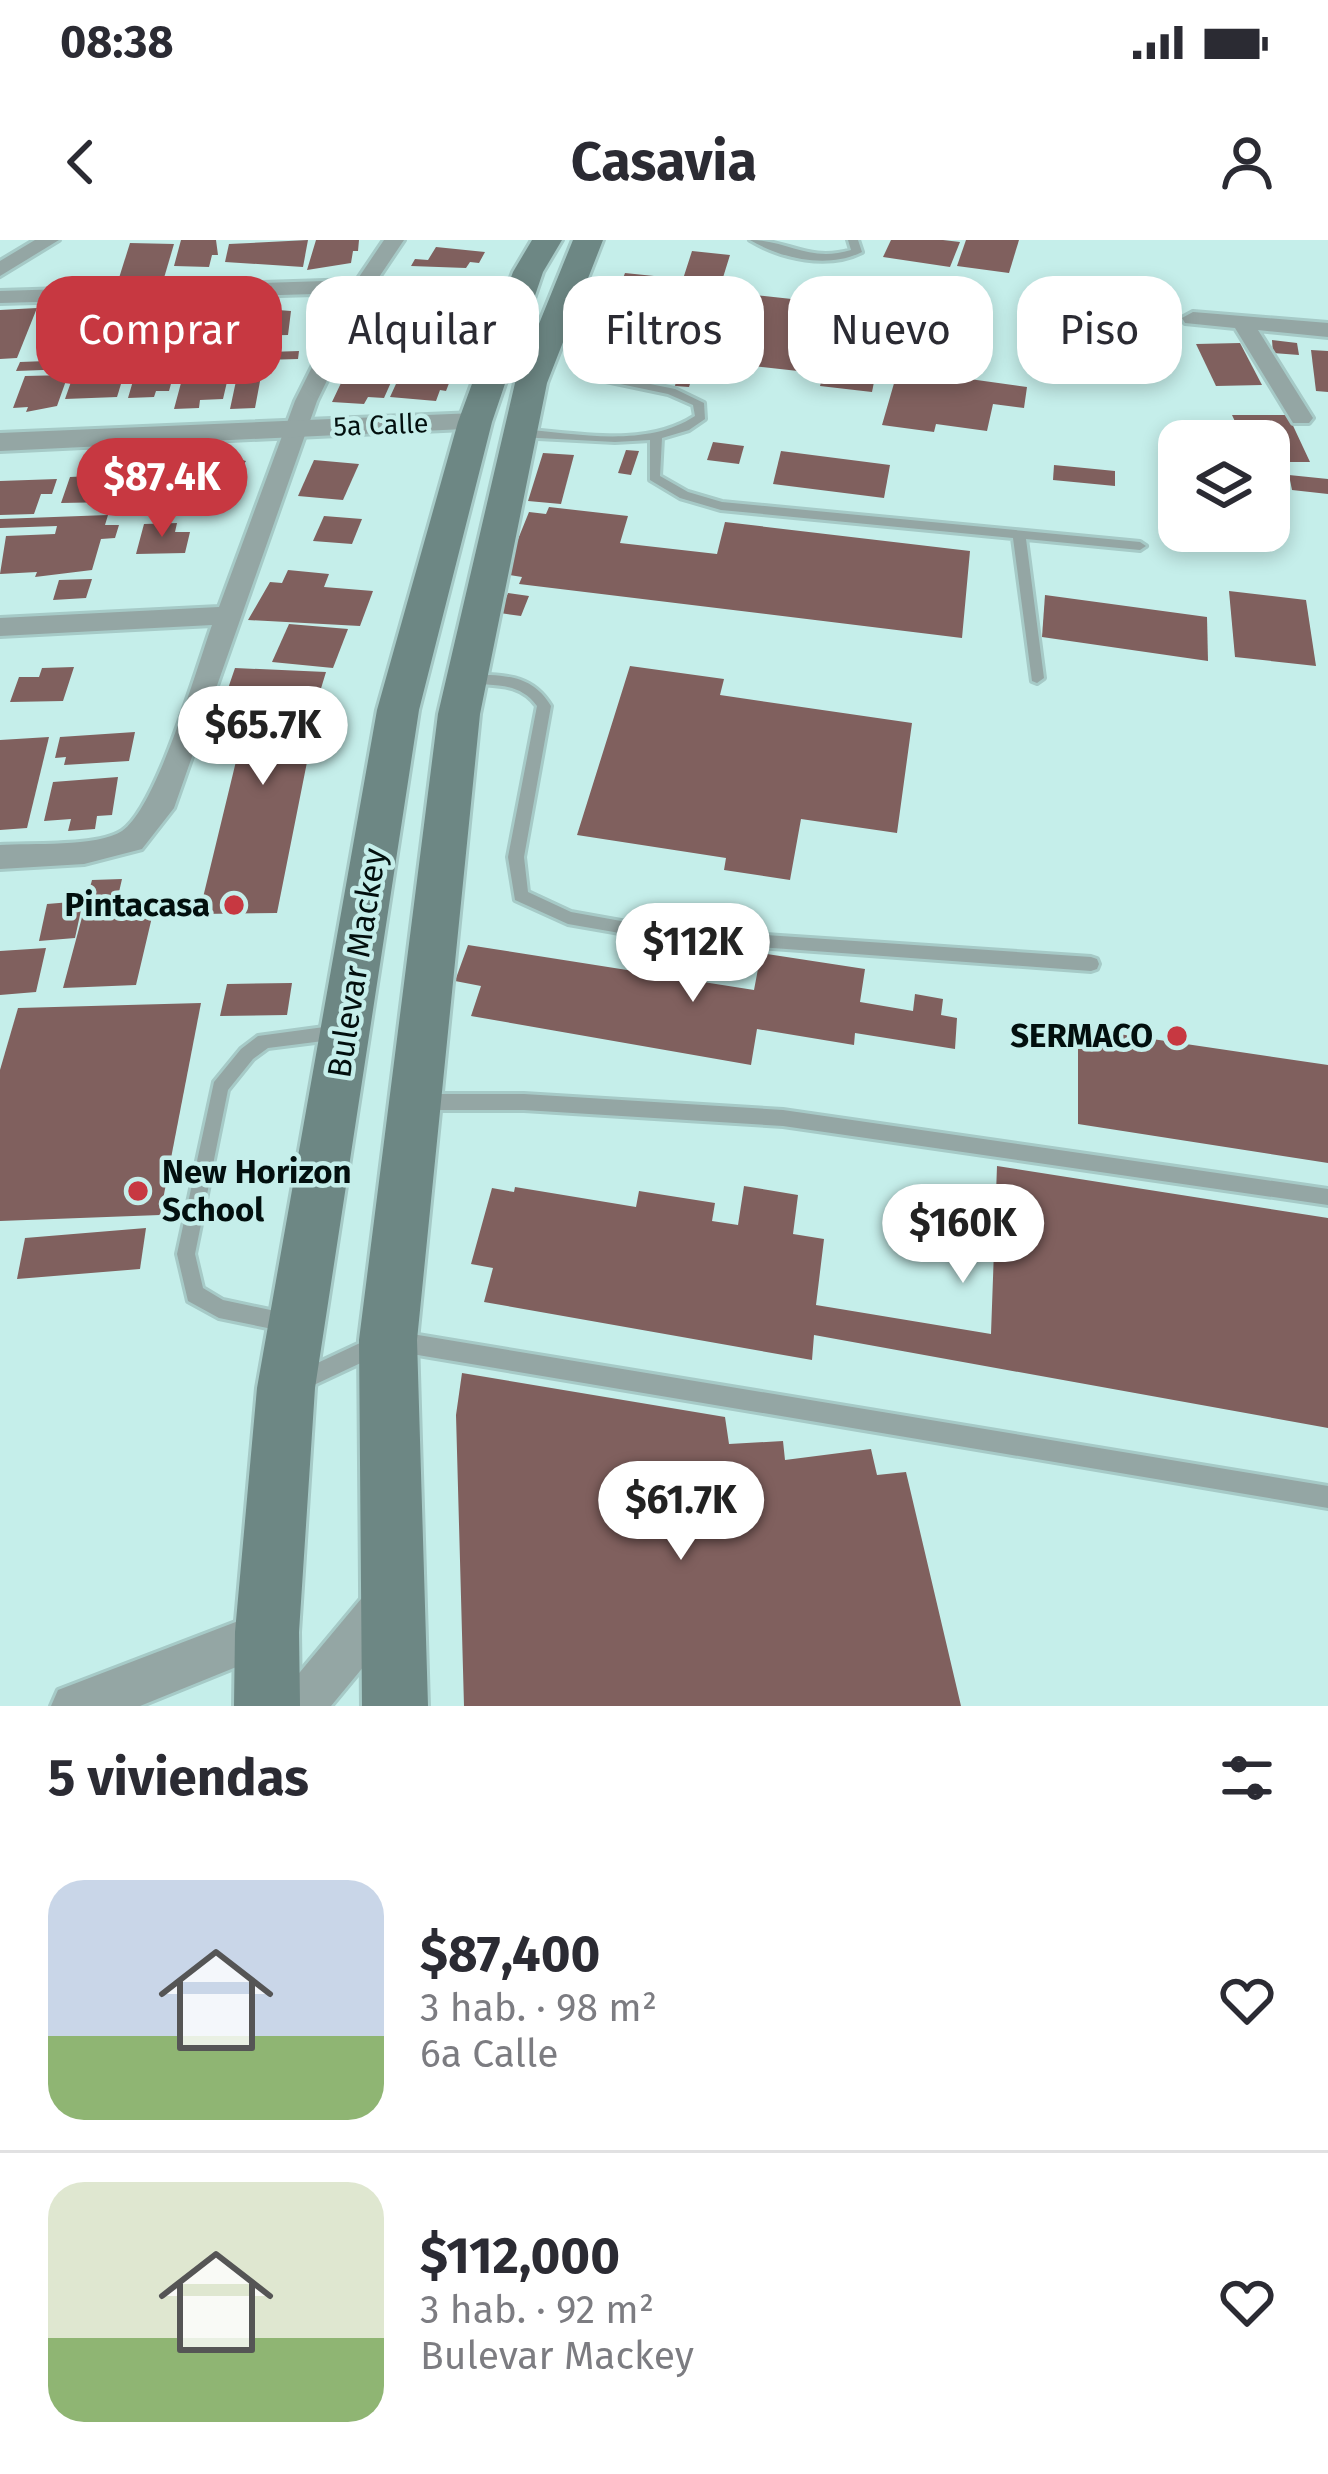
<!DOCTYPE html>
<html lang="es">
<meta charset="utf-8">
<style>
body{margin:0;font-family:"Fira Sans",sans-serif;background:#f7f7f7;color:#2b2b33;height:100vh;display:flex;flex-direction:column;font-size:45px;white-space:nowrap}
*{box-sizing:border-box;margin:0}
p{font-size:39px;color:#7c7c81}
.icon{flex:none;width:66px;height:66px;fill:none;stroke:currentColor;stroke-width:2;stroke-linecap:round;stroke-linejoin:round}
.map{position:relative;height:1466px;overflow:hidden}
.drawer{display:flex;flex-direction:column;background:#fff;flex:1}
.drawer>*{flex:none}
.guide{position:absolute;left:36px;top:36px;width:1257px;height:108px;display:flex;gap:24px}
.buttons{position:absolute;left:1158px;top:180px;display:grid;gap:24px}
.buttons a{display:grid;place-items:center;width:132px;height:132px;border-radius:24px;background:#fff;box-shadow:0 6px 18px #0003;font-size:60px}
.price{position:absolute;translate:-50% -102px;padding:0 27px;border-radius:42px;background:#fff;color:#222;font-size:39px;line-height:78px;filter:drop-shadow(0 3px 6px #0008)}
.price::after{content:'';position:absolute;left:50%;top:72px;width:36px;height:27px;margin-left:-18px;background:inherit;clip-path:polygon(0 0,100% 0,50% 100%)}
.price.active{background:#c73841;color:#fff}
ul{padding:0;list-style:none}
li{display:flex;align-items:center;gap:36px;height:300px;padding:0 48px}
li+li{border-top:3px solid #e1e1e2}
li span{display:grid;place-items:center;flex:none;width:336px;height:240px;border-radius:36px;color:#555}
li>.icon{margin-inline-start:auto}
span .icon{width:144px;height:144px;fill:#fffc;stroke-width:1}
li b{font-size:51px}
h2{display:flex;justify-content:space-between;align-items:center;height:144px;padding:0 48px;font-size:51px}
.tag{padding:0 42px;border-radius:36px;background:#fff;box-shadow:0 6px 18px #0003;font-size:42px;line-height:108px}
.tag.active{background:#c73841;color:#fff}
.status{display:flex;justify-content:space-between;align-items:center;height:84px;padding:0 60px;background:#fff;direction:ltr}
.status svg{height:33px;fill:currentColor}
header{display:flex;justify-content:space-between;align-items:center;height:156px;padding:0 48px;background:#fff;font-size:54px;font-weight:700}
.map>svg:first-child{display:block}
</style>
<div class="status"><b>08:38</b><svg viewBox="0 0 49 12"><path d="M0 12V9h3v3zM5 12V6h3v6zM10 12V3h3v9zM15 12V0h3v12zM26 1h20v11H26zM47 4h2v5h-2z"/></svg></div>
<header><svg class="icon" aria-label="back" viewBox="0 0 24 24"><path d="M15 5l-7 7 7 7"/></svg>Casavia<svg class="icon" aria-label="person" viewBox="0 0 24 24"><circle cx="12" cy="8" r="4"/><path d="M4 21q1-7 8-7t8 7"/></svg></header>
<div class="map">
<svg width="1328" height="1466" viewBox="0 0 1328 1466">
<rect width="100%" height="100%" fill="#c5eeea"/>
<g fill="#80605e">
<polygon points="181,0 216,0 218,15 212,15 209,27 174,26"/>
<polygon points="308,0 303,27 225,22 229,4"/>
<polygon points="316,0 359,0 358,11 353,11 351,23 307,30"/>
<polygon points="891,0 943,0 960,2 950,27 883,17"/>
<polygon points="966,0 1019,0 1009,33 957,26"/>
<polygon points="130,3 174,4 164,38 119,38"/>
<polygon points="436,7 485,12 479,23 470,22 466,28 411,26 415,19 428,20"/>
<polygon points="692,11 730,15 689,147 675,146 676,141 662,140 663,135 588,128 625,33 683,39"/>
<polygon points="815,40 856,44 841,115 821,112 816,133 735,124 754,55 810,61"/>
<polygon points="885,51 928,63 901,96 857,84"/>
<polygon points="417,54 468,59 457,79 405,74"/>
<polygon points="246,63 237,103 197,105 205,72"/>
<polygon points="37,68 17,118 0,119 0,70"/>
<polygon points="193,69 185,103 143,104 153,70"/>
<polygon points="265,69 291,71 288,95 245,96 250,70"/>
<polygon points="398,77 453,83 449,88 459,89 451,105 381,93"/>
<polygon points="1272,100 1297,103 1299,115 1273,113"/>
<polygon points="371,101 407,104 397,125 383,124 380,130 349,128 352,121 361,122 363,118 355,118"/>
<polygon points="1240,103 1262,145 1216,146 1196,104"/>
<polygon points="412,105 464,108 456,129 403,125"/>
<polygon points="1058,105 1090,105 1100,136 1067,135"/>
<polygon points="166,110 164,116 182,116 180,123 145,124 147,117 131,118 134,111"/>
<polygon points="1311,110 1328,111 1328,152 1316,151"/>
<polygon points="299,111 298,119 264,120 255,168 230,169 242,113"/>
<polygon points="233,116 223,159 200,160 199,168 174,169 188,117"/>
<polygon points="828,116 878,122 872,152 820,146"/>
<polygon points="129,118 117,157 65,159 79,119"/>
<polygon points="901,119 951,126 948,136 1027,147 1024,168 993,164 987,191 936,184 934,192 882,185"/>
<polygon points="73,120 70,129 16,131 20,122"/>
<polygon points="418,131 453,133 446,151 440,150 436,161 390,157 401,133"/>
<polygon points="174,133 169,151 156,151 154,157 128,158 135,134"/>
<polygon points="68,135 57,166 26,172 28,167 13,168 25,136"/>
<polygon points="358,137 392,140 384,158 368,157 364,164 332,162 341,143 354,144"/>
<polygon points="1232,175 1288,175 1310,222 1269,222 1269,201 1244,201"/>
<polygon points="713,202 744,206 739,224 707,220"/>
<polygon points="626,210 639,211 631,235 618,233"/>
<polygon points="781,211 890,225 884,258 773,244"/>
<polygon points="214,213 246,221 213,270 203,268 209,260 177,256 197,228 189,226 194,218 209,220"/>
<polygon points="543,213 574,215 561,264 528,261"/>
<polygon points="126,217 113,262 61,263 70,237 91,236 97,218"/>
<polygon points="314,220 359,224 343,260 298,256"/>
<polygon points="1054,225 1115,231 1115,246 1053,240"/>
<polygon points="157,231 155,241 168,240 164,257 120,259 128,232"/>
<polygon points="1289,235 1328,239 1328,254 1292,250"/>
<polygon points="57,239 52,254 41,254 34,274 0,275 0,241"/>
<polygon points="549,267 628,276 620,303 717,314 725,282 970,311 962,398 519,344 522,337 504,334 529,272 546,274"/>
<polygon points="108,275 105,285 119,285 115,298 101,299 92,330 35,337 37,332 0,334 6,296 55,294 57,286 0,288 0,279"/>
<polygon points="324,276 362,279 352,304 313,301"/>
<polygon points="177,283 175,292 190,292 185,313 136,314 144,284"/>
<polygon points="288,330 329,334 324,347 373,351 360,386 248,380 270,342 282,343"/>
<polygon points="92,339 86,358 53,360 59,340"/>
<polygon points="1229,351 1306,360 1316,426 1235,417"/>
<polygon points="508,353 529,356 521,376 500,373"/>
<polygon points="1045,355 1207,377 1208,421 1042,397"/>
<polygon points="289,384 348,389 333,428 272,422"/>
<polygon points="630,426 724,439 720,455 912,483 897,593 801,579 790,640 724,630 726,618 577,595"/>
<polygon points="74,427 63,461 10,462 19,437 39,437 42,428"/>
<polygon points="235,428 326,432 319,455 326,456 313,499 306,498 301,512 309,512 277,673 199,674 238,513 262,513 240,511 246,495 235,494 244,470 221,469"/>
<polygon points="135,492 129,521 64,525 66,517 55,518 60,497"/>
<polygon points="49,497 27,588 0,590 0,500"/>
<polygon points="118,537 112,575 97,576 95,589 68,591 71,579 44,581 53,542"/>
<polygon points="122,639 113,678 152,677 136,745 63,748 92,640"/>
<polygon points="83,661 75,698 39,701 47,664"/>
<polygon points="468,705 754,750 761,713 865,729 860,762 913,771 915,754 943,759 941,775 957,778 955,809 855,793 854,805 757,789 751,825 471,776 481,746 455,741"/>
<polygon points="46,708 36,752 0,755 0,711"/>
<polygon points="292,743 287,775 220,776 227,744"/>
<polygon points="201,763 160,975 0,981 0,830 18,768"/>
<polygon points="1078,788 1328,825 1328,923 1078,884"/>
<polygon points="997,926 1328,978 1328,1188 814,1095 812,1120 484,1062 493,1028 471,1024 492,948 514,952 515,947 636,967 639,951 715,963 712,981 738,985 744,946 798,955 793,994 824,999 816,1065 991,1094"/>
<polygon points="146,988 140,1029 17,1039 25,998"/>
<polygon points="462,1133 725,1177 729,1204 783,1201 785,1220 871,1209 877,1235 906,1232 961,1466 464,1466 456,1175"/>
</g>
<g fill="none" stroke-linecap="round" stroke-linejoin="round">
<defs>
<g id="service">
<path d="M750 0C788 0 809 23 851 10L848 0H858L862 12C828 29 782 19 750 0Z"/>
<path d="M610 136 675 149 704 163 705 179 689 190 662 198 660 236 688 252 722 262 1140 302 1146 306 1140 310 1026 299 1044 438 1037 443 1032 441 1013 298 721 270 680 258 650 240V200L615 202 519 197 513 193 519 189C575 193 645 209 695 176L693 165 668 154 606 141V137Z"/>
<path d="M468 434C503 436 531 433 551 466L524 617 528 652 571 672 660 688 1091 717 1097 719 1099 724 1097 729 1091 731 660 700 568 684 515 660 508 617 537 466C518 440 491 447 463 442V436Z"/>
<polygon points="339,785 345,787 348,792 345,797 339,799 268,808 253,819 228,850 195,1014 203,1048 223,1060 294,1075 297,1082 294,1089 287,1092 219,1078 188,1061 177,1014 214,842 241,809 258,796"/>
<polygon points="422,854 524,854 783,870 1328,949 1328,965 783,886 524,870 422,870 416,867 413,862 416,857"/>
<polygon points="400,1092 1328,1246 1328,1268 400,1112 393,1109 390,1102 393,1095"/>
<polygon points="375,1096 382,1099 385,1106 382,1113 301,1151 294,1148 291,1141 294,1134"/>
</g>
<g id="minor">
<polygon points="35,0 59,0 0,36 0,21"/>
<path d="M384 0H404L373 46 317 161 174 568 142 609 84 624 0 629V605C29 603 98 607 122 591 157 567 196 430 212 385L0 396V378L219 367 295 161 349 53 0 63V51L357 40Z"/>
<polygon points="1193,72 1328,83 1328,97 1258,90 1313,178 1309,183 1293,183 1235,88 1185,83 1182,78"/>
<polygon points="392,1335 408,1341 414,1357 408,1373 331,1466 278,1466 285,1450 376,1341"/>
<polygon points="267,1370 283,1376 289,1392 283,1408 140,1466 51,1466 58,1450"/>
</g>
<polygon id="tertiary" points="475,173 490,182 485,188 0,211 0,193"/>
<g id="secondary">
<polygon points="532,0 562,0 543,32 492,182 419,470 315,1148 299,1392 300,1466 234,1466 235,1392 257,1148 377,470 458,182 513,32"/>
<polygon points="573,0 603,0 547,143 480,474 417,1100 428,1466 362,1466 359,1100 438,474 515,143"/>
</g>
</defs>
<use href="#service" stroke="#a6cac7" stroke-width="6"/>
<use href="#minor" stroke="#a6cac7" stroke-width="6"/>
<use href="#tertiary" stroke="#a6cac7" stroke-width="6"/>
<use href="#secondary" stroke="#a6cac7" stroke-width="6"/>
<use href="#service" fill="#94a6a4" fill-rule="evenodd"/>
<use href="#minor" fill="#94a6a4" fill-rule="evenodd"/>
<use href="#tertiary" fill="#94a6a4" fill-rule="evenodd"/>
<use href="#secondary" fill="#6d8784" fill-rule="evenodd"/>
</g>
<g fill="#c73841" stroke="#c5eeea" stroke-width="4.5">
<circle cx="234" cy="665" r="12"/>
<circle cx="1177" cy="796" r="12"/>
<circle cx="138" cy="951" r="12"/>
</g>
<g text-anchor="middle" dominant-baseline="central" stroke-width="9" stroke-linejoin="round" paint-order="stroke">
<g font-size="27" fill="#020f0e" stroke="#c5eeea">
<text transform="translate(381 185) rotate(-2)">5a Calle</text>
</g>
<g font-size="33" font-weight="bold" fill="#020f0e" stroke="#c5eeea" text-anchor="end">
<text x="210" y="665">Pintacasa</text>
<text x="1153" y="796">SERMACO</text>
<text x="162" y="932" text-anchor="start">New Horizon<tspan x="162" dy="38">School</tspan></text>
</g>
<g font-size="33" fill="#020f0e" stroke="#c5eeea">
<text transform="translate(357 723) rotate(-81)">Bulevar Mackey</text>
</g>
</g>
</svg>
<div class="buttons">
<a><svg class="icon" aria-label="layers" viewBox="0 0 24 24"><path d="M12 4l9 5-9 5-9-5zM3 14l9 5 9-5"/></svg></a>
</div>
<b class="price active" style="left:162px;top:300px">$87.4K</b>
<b class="price" style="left:263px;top:548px">$65.7K</b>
<b class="price" style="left:693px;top:765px">$112K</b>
<b class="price" style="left:963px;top:1046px">$160K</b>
<b class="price" style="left:681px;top:1323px">$61.7K</b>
<div class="guide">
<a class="tag active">Comprar</a>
<a class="tag">Alquilar</a>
<a class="tag">Filtros</a>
<a class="tag">Nuevo</a>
<a class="tag">Piso</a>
</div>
</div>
<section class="drawer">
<h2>5 viviendas<svg class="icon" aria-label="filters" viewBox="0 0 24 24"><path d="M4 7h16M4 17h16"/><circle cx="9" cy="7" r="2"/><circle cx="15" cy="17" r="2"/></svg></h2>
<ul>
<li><span style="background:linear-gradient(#c9d6e8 65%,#8fb573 0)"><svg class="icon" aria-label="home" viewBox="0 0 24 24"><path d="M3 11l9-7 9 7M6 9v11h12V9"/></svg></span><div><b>$87,400</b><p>3 hab. · 98 m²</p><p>6a Calle</p></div><svg class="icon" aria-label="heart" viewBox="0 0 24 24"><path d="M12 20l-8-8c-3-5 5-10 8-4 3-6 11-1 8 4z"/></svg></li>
<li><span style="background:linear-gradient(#dfe7d0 65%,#8fb573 0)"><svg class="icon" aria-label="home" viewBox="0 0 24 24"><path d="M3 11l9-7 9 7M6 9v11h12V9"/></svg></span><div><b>$112,000</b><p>3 hab. · 92 m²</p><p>Bulevar Mackey</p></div><svg class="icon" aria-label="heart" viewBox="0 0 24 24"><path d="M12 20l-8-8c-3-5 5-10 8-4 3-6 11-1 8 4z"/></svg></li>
</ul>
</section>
